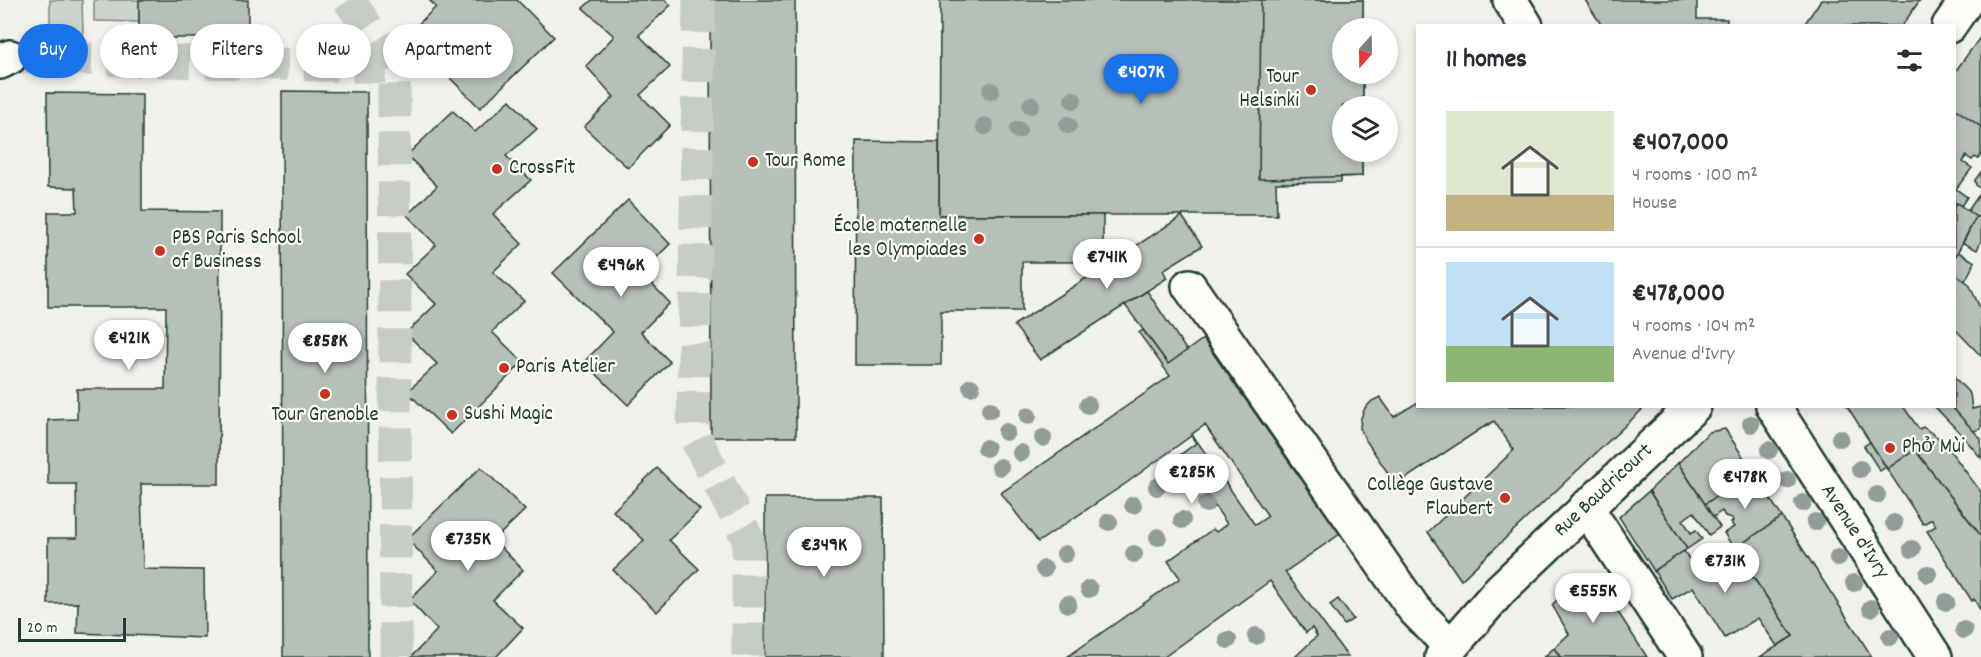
<!DOCTYPE html>
<meta charset="utf-8">
<style>
body{margin:0;font-family:Dekko,sans-serif;background:#f2f2f3;color:#2b2b33;height:100vh;display:flex;flex-direction:column;font-size:22px;white-space:nowrap}
*{box-sizing:border-box;margin:0}
p{font-size:20px;color:#7c7c81}
.icon{flex:none;width:33px;height:33px;fill:none;stroke:currentColor;stroke-width:2;stroke-linecap:round;stroke-linejoin:round}
.map{position:relative;flex:1;overflow:hidden}
.panel{position:absolute;left:1416px;top:24px;width:540px;height:384px;display:flex;flex-direction:column;background:#fff;border-radius:0px;box-shadow:0 3px 9px #0003}
.panel>*{flex:none}
.hud{position:absolute;left:18px;top:24px;width:570px;height:54px;display:flex;gap:12px}
.needle{width:39px;rotate:200deg}
.controls{position:absolute;left:1332px;top:18px;display:grid;gap:12px}
.controls a{display:grid;place-items:center;width:66px;height:66px;border-radius:50%;background:#fff;box-shadow:0 3px 9px #0003;font-size:30px}
.scale{position:absolute;left:18px;bottom:15px;width:108px;box-sizing:border-box;padding-left:6px;border:3px solid #1f3d34;border-top:0;font-size:16px;line-height:21px;white-space:nowrap;color:#1f3d34;-webkit-text-stroke:4px #fdfcf7;paint-order:stroke}
.price{position:absolute;translate:-50% -51px;padding:0 14px;border-radius:21px;background:#fff;color:#222;font-size:20px;line-height:39px;filter:drop-shadow(0 2px 3px #0008)}
.price::after{content:'';position:absolute;left:50%;top:36px;width:18px;height:14px;margin-left:-9px;background:inherit;clip-path:polygon(0 0,100% 0,50% 100%)}
.price.on{background:#1a73e8;color:#fff}
ul{padding:0;list-style:none}
li{display:flex;align-items:center;gap:18px;height:150px;padding:0 30px}
li+li{border-top:2px solid #e1e1e2}
li span{display:grid;place-items:center;flex:none;width:168px;height:120px;border-radius:0px;color:#555}
li>.icon{margin-inline-start:auto}
span .icon{width:72px;height:72px;fill:#fffc;stroke-width:1}
li b{font-size:26px}
h2{display:flex;justify-content:space-between;align-items:center;height:72px;padding:0 30px;font-size:26px}
.pill{padding:0 21px;border-radius:27px;background:#fff;box-shadow:0 3px 9px #0003;font-size:21px;line-height:54px}
.pill.on{background:#1a73e8;color:#fff}
.map>svg:first-child{display:block}
</style>
<div class="map">
<svg width="1981" height="657" viewBox="0 0 1981 657">
<rect width="100%" height="100%" fill="#f0f1eb"/>
<filter id="ink" filterUnits="userSpaceOnUse"><feTurbulence type="fractalNoise" baseFrequency=".0167" numOctaves="2"/><feDisplacementMap in="SourceGraphic" scale="12" xChannelSelector="R" yChannelSelector="G"/><feConvolveMatrix kernelMatrix="1 2 1 2 8 2 1 2 1" color-interpolation-filters="sRGB"/></filter>
<g filter="url(#ink)">
<g fill="#cdd3cd" stroke="#768880" stroke-width="1.5">
<polygon points="50,0 82,0 83,34 55,33 55,24 50,24"/>
<polygon points="94,0 139,0 139,22 94,21"/>
</g>
<g fill="#b6bfb8" stroke="#1f3d34" stroke-width="1.5" fill-rule="evenodd">
<rect x="139" y="0" width="109" height="38"/>
<polygon points="429,0 517,0 554,37 480,108 407,35 436,7"/>
<polygon points="592,0 665,0 671,5 639,35 670,67 640,95 670,125 628,168 584,127 614,97 586,66 614,36 583,8"/>
<polygon points="710,0 795,0 796,437 711,437"/>
<polygon points="940,0 1363,0 1363,28 1342,28 1342,74 1363,74 1363,106 1342,106 1342,152 1362,152 1362,176 1341,177 1341,182 1276,183 1277,215 939,215"/>
<polygon points="1261,0 1363,0 1363,28 1342,28 1342,74 1363,74 1363,106 1342,106 1342,152 1362,152 1362,176 1259,179"/>
<polygon points="1585,0 1697,0 1697,19 1727,19 1727,26 1602,26"/>
<polygon points="1821,0 1920,0 1902,26 1803,26"/>
<polygon points="1981,36 1981,127 1954,108 1954,73"/>
<polygon points="282,91 367,92 368,657 283,657"/>
<polygon points="47,93 142,94 142,211 220,212 219,484 141,484 143,569 204,570 205,638 77,633 78,603 48,604 48,538 77,538 76,484 48,484 48,420 77,419 77,389 165,389 166,307 48,307 48,212 77,212 76,188 48,187"/>
<polygon points="510,100 537,129 506,156 531,180 493,214 522,244 493,272 524,301 492,332 523,362 451,434 407,392 437,364 406,333 436,304 405,274 436,245 407,215 437,186 407,155 453,111 475,132"/>
<polygon points="1954,108 1981,127 1981,155 1978,159 1975,157 1972,160 1966,156 1963,162 1972,168 1956,189 1967,197 1961,206 1954,202"/>
<polygon points="856,141 939,142 939,215 1103,215 1103,262 1022,262 1022,311 941,311 941,365 855,365"/>
<polygon points="1981,172 1981,189 1976,185 1975,180"/>
<polygon points="1981,192 1981,217 1976,217 1967,212"/>
<polygon points="628,200 670,244 641,273 670,303 641,332 670,362 628,405 584,362 613,332 553,273"/>
<polygon points="1957,203 1976,217 1954,259 1954,207"/>
<polygon points="1182,216 1202,246 1163,270 1167,278 1040,360 1014,325"/>
<polygon points="1976,217 1981,217 1981,241 1977,250 1963,243"/>
<polygon points="1958,252 1975,262 1965,281 1954,273 1954,259"/>
<polygon points="1954,273 1969,284 1981,310 1981,356 1954,328"/>
<polygon points="1147,291 1187,351 1168,364 1125,305"/>
<path d="M1143 330 1168 364 1203 339 1340 534 1285 572 1348 657H1295L1317 636 1312 628 1306 633 1270 581 1164 657H1067L1180 578 1168 561 1213 529 1216 532 1227 524 1180 455 1196 443 1191 436 1125 484 1038 542 1001 493 1170 376 1139 333ZM1205 425 1268 516 1255 525 1192 434Z"/>
<polygon points="1954,375 1955,378 1970,394 1972,409 1981,407 1981,429 1973,431 1951,406 1954,406"/>
<polygon points="1380,397 1394,417 1418,402 1418,406 1646,406 1461,580 1428,532 1514,450 1494,421 1488,425 1488,424 1396,485 1365,439 1360,428 1361,418 1365,408 1372,401"/>
<polygon points="1847,406 1903,406 1919,429 1923,427 1943,441 1981,492 1981,536 1915,450 1887,469"/>
<polygon points="1934,406 1951,406 1981,439 1981,458 1961,434"/>
<polygon points="1725,429 1753,472 1705,504 1678,463 1709,432"/>
<polygon points="1870,442 1886,467 1880,471 1864,446"/>
<polygon points="1915,450 1981,536 1981,611 1974,599 1972,601 1927,531 1936,526 1932,519 1923,524 1887,469"/>
<polygon points="1678,463 1720,527 1709,535 1694,512 1683,520 1691,533 1696,530 1702,539 1687,549 1649,491"/>
<polygon points="481,467 525,510 494,540 523,570 493,600 523,628 496,657 411,657 437,630 409,600 438,571 407,539"/>
<polygon points="657,468 700,510 669,540 699,569 657,612 613,570 644,540 613,511"/>
<polygon points="1753,472 1782,517 1734,549 1724,533 1734,527 1731,523 1733,521 1732,518 1725,516 1722,511 1713,517 1705,504"/>
<polygon points="1649,491 1687,549 1654,571 1619,517"/>
<polygon points="765,498 883,498 884,657 765,657"/>
<polygon points="1782,517 1855,630 1872,657 1760,657 1793,636 1734,549"/>
<polygon points="1684,551 1699,575 1735,551 1793,636 1777,646 1758,618 1725,638 1693,587 1672,599 1654,571"/>
<polygon points="1582,576 1596,578 1647,657 1560,657 1554,648 1569,634 1552,605"/>
<polygon points="1338,599 1353,619 1344,625 1330,605"/>
<polygon points="1554,648 1560,657 1544,657"/>
</g>
<g fill="none" stroke-linecap="round" stroke-linejoin="round">
<g stroke="#c6cdc6" stroke-width="33" stroke-dasharray="33 16" stroke-linecap="butt">
<polyline points="349,0 394,67 396,657"/>
<polyline points="699,0 693,433 748,539 748,657"/>
<polyline points="10,57 394,67"/>
</g>
<defs>
<g id="minor">
<polyline points="1949,26 1967,0"/>
<polyline points="0,62 10,57"/>
<polyline points="1189,286 1414,609 1451,647"/>
<polyline points="1586,507 1685,657"/>
<polyline points="1442,657 1501,589 1694,406"/>
</g>
<g id="major">
<polyline points="1510,0 1526,26"/>
<polyline points="1773,406 1935,657"/>
</g>
</defs>
<use href="#minor" stroke="#1f3d34" stroke-width="38"/>
<use href="#major" stroke="#1f3d34" stroke-width="38"/>
<use href="#minor" stroke="#fdfcf7" stroke-width="33"/>
<use href="#major" stroke="#fdfcf7" stroke-width="33"/>
</g>
<g fill="#909e97">
<circle cx="991" cy="91" r="9"/>
<circle cx="1073" cy="100" r="9"/>
<circle cx="1031" cy="105" r="9"/>
<circle cx="1068" cy="125" r="9"/>
<circle cx="985" cy="126" r="9"/>
<circle cx="1018" cy="130" r="9"/>
<circle cx="971" cy="387" r="9"/>
<circle cx="1088" cy="405" r="9"/>
<circle cx="990" cy="410" r="9"/>
<circle cx="1028" cy="416" r="9"/>
<circle cx="1751" cy="424" r="9"/>
<circle cx="1006" cy="432" r="9"/>
<circle cx="1043" cy="438" r="9"/>
<circle cx="1840" cy="438" r="9"/>
<circle cx="986" cy="448" r="9"/>
<circle cx="1769" cy="450" r="9"/>
<circle cx="1021" cy="453" r="9"/>
<circle cx="1000" cy="467" r="9"/>
<circle cx="1860" cy="469" r="9"/>
<circle cx="1181" cy="470" r="9"/>
<circle cx="1787" cy="480" r="9"/>
<circle cx="1157" cy="487" r="9"/>
<circle cx="1877" cy="495" r="9"/>
<circle cx="1803" cy="503" r="9"/>
<circle cx="1206" cy="504" r="9"/>
<circle cx="1133" cy="505" r="9"/>
<circle cx="1182" cy="520" r="9"/>
<circle cx="1109" cy="522" r="9"/>
<circle cx="1815" cy="522" r="9"/>
<circle cx="1894" cy="523" r="9"/>
<circle cx="1158" cy="537" r="9"/>
<circle cx="1912" cy="549" r="9"/>
<circle cx="1065" cy="554" r="9"/>
<circle cx="1134" cy="554" r="9"/>
<circle cx="1838" cy="558" r="9"/>
<circle cx="1044" cy="569" r="9"/>
<circle cx="1928" cy="574" r="9"/>
<circle cx="1854" cy="583" r="9"/>
<circle cx="1089" cy="589" r="9"/>
<circle cx="1946" cy="602" r="9"/>
<circle cx="1068" cy="604" r="9"/>
<circle cx="1871" cy="608" r="9"/>
<circle cx="1964" cy="630" r="9"/>
<circle cx="1256" cy="636" r="9"/>
<circle cx="1890" cy="637" r="9"/>
<circle cx="1228" cy="640" r="9"/>
</g>
</g>
<g fill="#c8321e" stroke="#fdfcf7" stroke-width="2">
<circle cx="1311" cy="90" r="6"/>
<circle cx="753" cy="162" r="6"/>
<circle cx="497" cy="169" r="6"/>
<circle cx="979" cy="239" r="6"/>
<circle cx="160" cy="251" r="6"/>
<circle cx="504" cy="368" r="6"/>
<circle cx="325" cy="394" r="6"/>
<circle cx="452" cy="415" r="6"/>
<circle cx="1890" cy="448" r="6"/>
<circle cx="1505" cy="498" r="6"/>
</g>
<g text-anchor="middle" dominant-baseline="central" stroke-width="4.5" stroke-linejoin="round" paint-order="stroke">
<g font-size="21" fill="#1f3d34" stroke="#fdfcf7" text-anchor="start">
<text x="1299" y="78" text-anchor="end">Tour<tspan x="1299" dy="24">Helsinki</tspan></text>
<text x="765" y="162">Tour Rome</text>
<text x="509" y="169">CrossFit</text>
<text x="967" y="227" text-anchor="end">École maternelle<tspan x="967" dy="24">les Olympiades</tspan></text>
<text x="172" y="239">PBS Paris School<tspan x="172" dy="24">of Business</tspan></text>
<text x="516" y="368">Paris Atelier</text>
<text x="464" y="415">Sushi Magic</text>
<text x="325" y="416" text-anchor="middle">Tour Grenoble</text>
<text x="1902" y="448">Phở Mùi</text>
<text x="1493" y="486" text-anchor="end">Collège Gustave<tspan x="1493" dy="24">Flaubert</tspan></text>
</g>
<g font-size="21" fill="#1f3d34" stroke="#fdfcf7">
<text transform="translate(1604 491) rotate(-43)">Rue Baudricourt</text>
<text transform="translate(1854 532) rotate(57)">Avenue d'Ivry</text>
</g>
</g>
</svg>
<div class="controls">
<a><svg class="needle" viewBox="-14 -14 28 28"><path d="M0-13l5 13h-10z" fill="#e53935"/><path d="M0 13l5-13h-10z" fill="#7c7c81"/></svg></a>
<a><svg class="icon" aria-label="layers" viewBox="0 0 24 24"><path d="M12 4l9 5-9 5-9-5zM3 14l9 5 9-5"/></svg></a>
</div>
<div class="scale">20 m</div>
<b class="price on" style="left:1141px;top:105px">€407K</b>
<b class="price" style="left:1107px;top:290px">€741K</b>
<b class="price" style="left:621px;top:298px">€496K</b>
<b class="price" style="left:129px;top:371px">€421K</b>
<b class="price" style="left:325px;top:374px">€858K</b>
<b class="price" style="left:1192px;top:505px">€285K</b>
<b class="price" style="left:1745px;top:510px">€478K</b>
<b class="price" style="left:468px;top:572px">€735K</b>
<b class="price" style="left:824px;top:578px">€349K</b>
<b class="price" style="left:1725px;top:594px">€731K</b>
<b class="price" style="left:1593px;top:624px">€555K</b>
<div class="hud">
<a class="pill on">Buy</a>
<a class="pill">Rent</a>
<a class="pill">Filters</a>
<a class="pill">New</a>
<a class="pill">Apartment</a>
</div>
<section class="panel">
<h2>11 homes<svg class="icon" aria-label="filters" viewBox="0 0 24 24"><path d="M4 7h16M4 17h16"/><circle cx="9" cy="7" r="2"/><circle cx="15" cy="17" r="2"/></svg></h2>
<ul>
<li><span style="background:linear-gradient(#dfe7d0 70%,#c2b280 0)"><svg class="icon" aria-label="home" viewBox="0 0 24 24"><path d="M3 11l9-7 9 7M6 9v11h12V9"/></svg></span><div><b>€407,000</b><p>4 rooms · 100 m²</p><p>House</p></div></li>
<li><span style="background:linear-gradient(#bfe0f5 70%,#8fb573 0)"><svg class="icon" aria-label="home" viewBox="0 0 24 24"><path d="M3 11l9-7 9 7M6 9v11h12V9"/></svg></span><div><b>€478,000</b><p>4 rooms · 104 m²</p><p>Avenue d'Ivry</p></div></li>
</ul>
</section>
</div>
